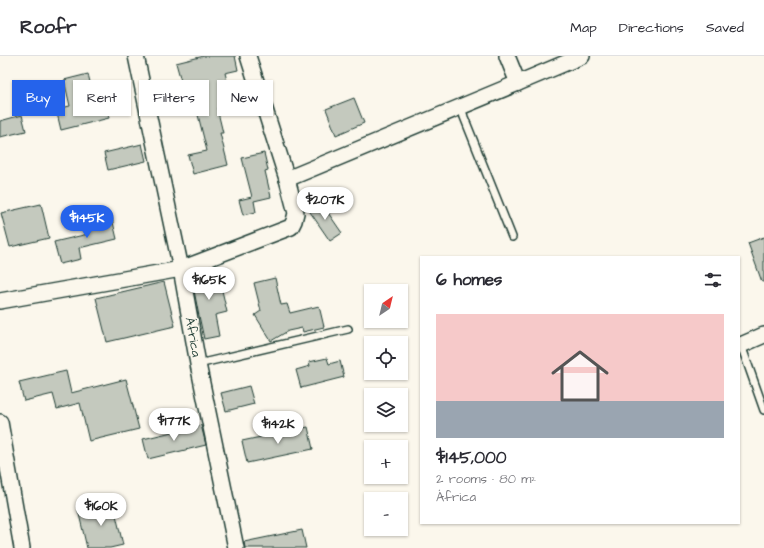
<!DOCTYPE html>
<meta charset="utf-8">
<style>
body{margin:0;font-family:"Architects Daughter",sans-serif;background:#f7f7f7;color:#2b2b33;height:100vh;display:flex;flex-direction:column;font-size:15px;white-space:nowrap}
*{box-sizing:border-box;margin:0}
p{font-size:13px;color:#7c7c81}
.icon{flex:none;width:22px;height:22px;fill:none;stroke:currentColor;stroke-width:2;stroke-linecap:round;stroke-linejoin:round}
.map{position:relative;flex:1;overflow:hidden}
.panel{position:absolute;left:420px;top:200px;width:320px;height:268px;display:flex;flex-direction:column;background:#fff;border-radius:0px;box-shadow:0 1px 3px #0004}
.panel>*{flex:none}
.guide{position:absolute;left:12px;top:24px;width:348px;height:36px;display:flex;gap:8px}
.needle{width:26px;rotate:35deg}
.tools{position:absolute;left:364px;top:228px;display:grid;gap:8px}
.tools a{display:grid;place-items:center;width:44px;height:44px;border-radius:0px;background:#fff;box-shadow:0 1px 3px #0004;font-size:20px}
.price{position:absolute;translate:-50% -34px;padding:0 9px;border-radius:14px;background:#fff;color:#222;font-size:13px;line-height:26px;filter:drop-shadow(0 1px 2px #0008)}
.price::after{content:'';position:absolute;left:50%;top:24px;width:12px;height:9px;margin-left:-6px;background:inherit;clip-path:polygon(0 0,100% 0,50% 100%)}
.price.current{background:#2563eb;color:#fff}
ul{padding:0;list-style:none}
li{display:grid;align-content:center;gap:8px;height:212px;padding:0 16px}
li span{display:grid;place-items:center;height:124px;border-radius:0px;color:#555}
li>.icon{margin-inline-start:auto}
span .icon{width:72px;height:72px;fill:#fffc;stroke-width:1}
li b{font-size:17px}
h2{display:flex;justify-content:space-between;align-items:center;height:48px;padding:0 16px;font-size:17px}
.pill{padding:0 14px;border-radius:0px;background:#fff;box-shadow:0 1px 3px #0004;font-size:14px;line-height:36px}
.pill.current{background:#2563eb;color:#fff}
header{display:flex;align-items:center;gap:24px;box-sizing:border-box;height:56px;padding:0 20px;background:#fff;border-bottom:1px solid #e1e1e2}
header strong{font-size:19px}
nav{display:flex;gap:22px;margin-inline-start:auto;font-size:14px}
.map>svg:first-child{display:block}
</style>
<header>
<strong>Roofr</strong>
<nav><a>Map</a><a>Directions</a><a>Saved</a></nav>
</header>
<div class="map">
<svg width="764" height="492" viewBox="0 0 764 492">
<rect width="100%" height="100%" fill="#fbf7ec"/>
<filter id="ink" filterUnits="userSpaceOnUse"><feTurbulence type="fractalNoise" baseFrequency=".025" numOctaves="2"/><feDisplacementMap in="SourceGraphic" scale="8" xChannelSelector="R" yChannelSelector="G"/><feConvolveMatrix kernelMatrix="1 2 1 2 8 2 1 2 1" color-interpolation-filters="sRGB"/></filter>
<g filter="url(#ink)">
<g fill="#c4c9be" stroke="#1f3d34">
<polygon points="204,0 235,0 238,14 225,17 233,48 217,52 223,77 220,77 228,109 193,118 188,99 207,95 192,35 164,42 161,29 181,25 176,7"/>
<polygon points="88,18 95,46 105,44 109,62 61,74 56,53 70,50 64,24"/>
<polygon points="354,42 364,67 336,79 326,53"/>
<polygon points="22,59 26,75 0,81 0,65"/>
<polygon points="142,88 146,105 108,114 104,97"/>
<polygon points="264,97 268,114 265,115 271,141 254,145 256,156 243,159 239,144 252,141 242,102"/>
<polygon points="320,145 342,177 330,185 308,153"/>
<polygon points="41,148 49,182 10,191 1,157"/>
<polygon points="111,158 117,183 79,192 81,203 60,208 54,186 88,178 85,164"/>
<polygon points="764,181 764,226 762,226 748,187"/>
<polygon points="217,213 227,256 215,259 219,280 204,283 198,255 191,219 204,214 206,220"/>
<polygon points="275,222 281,249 287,248 290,257 319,250 324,271 303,276 302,272 288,275 271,285 255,259 261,255 254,227"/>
<polygon points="164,226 175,270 107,286 96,242"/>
<polygon points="327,302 329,308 340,305 344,321 301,332 296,314 310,310 309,306"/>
<polygon points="66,315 71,337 126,323 139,373 89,385 80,347 57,353 53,338 24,345 19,326"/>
<polygon points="249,330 254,348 226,355 221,337"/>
<polygon points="201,369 206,389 148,403 143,383"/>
<polygon points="308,371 313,393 247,407 242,385"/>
<polygon points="113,446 123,489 110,492 87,492 78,454"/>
<polygon points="302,474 306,492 245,492 244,486"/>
</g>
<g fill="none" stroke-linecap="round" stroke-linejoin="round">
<defs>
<g id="lane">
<polyline points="461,51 464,61 512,181"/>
<polyline points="740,290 741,289 764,354"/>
<polyline points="198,308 348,273"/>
</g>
<g id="street">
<polyline points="136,0 181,213 198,308 236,492"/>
<polyline points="507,0 518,27"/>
<polyline points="287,123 518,27 582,0"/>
<polyline points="0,245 181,213 291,171 294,165 296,157 287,123 248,0"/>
<polyline points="741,289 764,279"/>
<polyline points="0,366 22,492"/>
</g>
</defs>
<use href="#lane" stroke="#1f3d34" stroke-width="10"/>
<use href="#street" stroke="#1f3d34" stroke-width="18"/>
<use href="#lane" stroke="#fbf7ec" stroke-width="7"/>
<use href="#street" stroke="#fbf7ec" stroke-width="15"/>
</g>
</g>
<g text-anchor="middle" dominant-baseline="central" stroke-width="3" stroke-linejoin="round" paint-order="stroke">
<g font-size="13" fill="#1f3d34" stroke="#fbf7ec">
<text transform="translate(193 281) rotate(80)">África</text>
</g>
</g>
</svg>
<div class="tools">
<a><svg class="needle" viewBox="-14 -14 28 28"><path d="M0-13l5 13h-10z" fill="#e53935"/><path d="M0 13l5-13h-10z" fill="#7c7c81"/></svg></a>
<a><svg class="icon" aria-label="locate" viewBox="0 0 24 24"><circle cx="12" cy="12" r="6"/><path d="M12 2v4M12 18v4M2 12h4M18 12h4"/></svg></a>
<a><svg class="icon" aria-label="layers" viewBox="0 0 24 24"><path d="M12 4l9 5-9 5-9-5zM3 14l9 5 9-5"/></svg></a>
<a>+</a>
<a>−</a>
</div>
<b class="price" style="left:325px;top:165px">$207K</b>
<b class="price current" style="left:87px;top:183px">$145K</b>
<b class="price" style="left:209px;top:245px">$165K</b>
<b class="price" style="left:174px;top:386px">$177K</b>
<b class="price" style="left:278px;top:389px">$142K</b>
<b class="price" style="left:101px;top:471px">$160K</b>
<div class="guide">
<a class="pill current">Buy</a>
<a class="pill">Rent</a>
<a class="pill">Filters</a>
<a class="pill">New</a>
</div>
<section class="panel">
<h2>6 homes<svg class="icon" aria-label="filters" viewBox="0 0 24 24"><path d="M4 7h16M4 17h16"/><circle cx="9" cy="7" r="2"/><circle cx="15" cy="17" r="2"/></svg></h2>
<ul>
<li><span style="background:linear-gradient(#f6c9c9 70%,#9aa5b1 0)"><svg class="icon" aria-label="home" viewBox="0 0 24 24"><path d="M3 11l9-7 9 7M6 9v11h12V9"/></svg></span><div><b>$145,000</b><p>2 rooms · 80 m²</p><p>África</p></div></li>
</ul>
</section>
</div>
